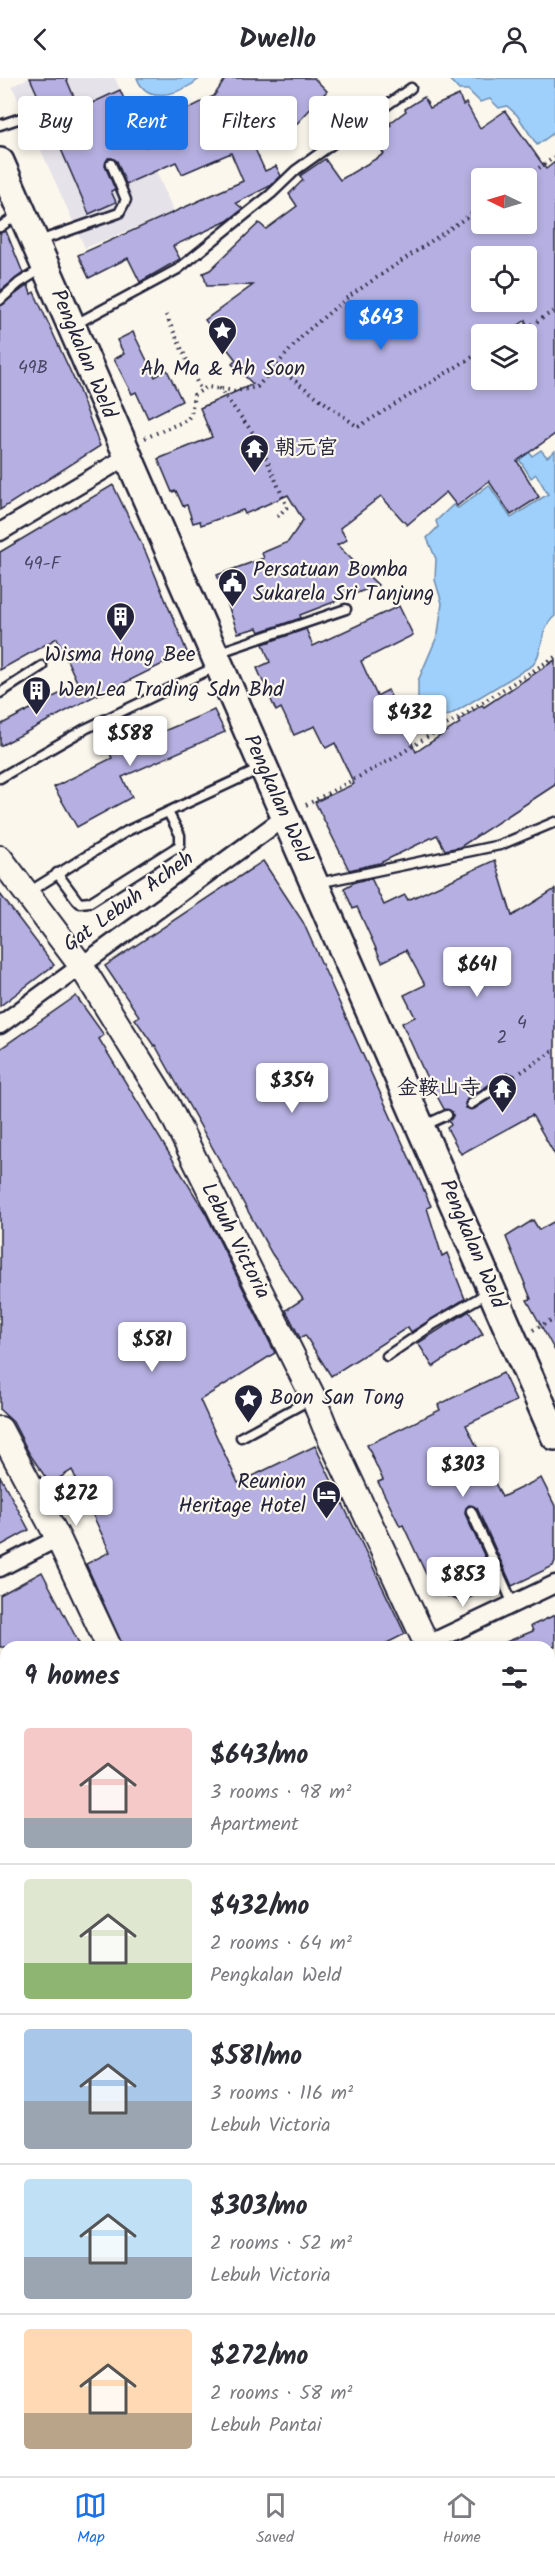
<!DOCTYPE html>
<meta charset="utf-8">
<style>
body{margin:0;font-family:Kalam,"LXGW WenKai TC",sans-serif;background:#f7f7f7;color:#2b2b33;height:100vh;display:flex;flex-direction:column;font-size:22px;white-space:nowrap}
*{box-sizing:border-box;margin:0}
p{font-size:20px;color:#7c7c81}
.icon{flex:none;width:33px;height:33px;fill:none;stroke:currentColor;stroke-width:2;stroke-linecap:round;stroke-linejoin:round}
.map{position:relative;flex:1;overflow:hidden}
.panel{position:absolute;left:0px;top:1563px;width:555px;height:836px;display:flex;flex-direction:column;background:#fff;border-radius:18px 18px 0 0;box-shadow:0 3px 9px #0003}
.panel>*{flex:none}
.guide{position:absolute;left:18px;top:18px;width:519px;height:54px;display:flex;gap:12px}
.needle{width:39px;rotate:275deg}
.tools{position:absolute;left:471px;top:90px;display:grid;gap:12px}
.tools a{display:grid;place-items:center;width:66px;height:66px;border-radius:6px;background:#fff;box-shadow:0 3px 9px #0003;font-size:30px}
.price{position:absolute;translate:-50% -51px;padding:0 14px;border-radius:6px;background:#fff;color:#222;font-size:20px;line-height:39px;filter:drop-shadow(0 2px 3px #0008)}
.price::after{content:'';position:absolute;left:50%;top:36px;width:18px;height:14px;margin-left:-9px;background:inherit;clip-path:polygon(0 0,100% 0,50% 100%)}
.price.selected{background:#1a73e8;color:#fff}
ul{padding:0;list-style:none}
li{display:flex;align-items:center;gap:18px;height:150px;padding:0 24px}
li+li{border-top:2px solid #e1e1e2}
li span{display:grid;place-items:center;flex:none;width:168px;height:120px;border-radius:6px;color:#555}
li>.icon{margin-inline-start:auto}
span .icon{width:72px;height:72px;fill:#fffc;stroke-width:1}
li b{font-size:26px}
h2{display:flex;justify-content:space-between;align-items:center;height:72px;padding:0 24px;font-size:26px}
.pill{padding:0 21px;border-radius:6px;background:#fff;box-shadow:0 3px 9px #0003;font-size:21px;line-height:54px}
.pill.selected{background:#1a73e8;color:#fff}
header{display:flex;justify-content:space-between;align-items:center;height:78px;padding:0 24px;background:#fff;font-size:27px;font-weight:600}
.tabs{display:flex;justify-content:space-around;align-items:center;height:84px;border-top:2px solid #e1e1e2;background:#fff;font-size:16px;color:#7c7c81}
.tabs a{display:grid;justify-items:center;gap:3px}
.tabs .selected{color:#1a73e8}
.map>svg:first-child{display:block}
</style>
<header><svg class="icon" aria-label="back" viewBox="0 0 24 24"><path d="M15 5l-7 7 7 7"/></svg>Dwello<svg class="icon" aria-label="person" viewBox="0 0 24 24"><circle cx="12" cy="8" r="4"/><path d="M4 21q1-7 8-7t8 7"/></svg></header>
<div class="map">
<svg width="555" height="2398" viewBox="0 0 555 2398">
<rect width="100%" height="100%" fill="#fbf7ec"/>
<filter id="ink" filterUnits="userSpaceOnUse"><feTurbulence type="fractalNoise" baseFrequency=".0167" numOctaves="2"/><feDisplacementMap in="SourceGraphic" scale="12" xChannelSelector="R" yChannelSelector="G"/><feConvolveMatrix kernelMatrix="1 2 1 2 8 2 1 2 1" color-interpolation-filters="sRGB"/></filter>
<g filter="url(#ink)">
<polygon fill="#e6e2e9" points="29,0 115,0 174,134 85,170 12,8"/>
<g fill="#9ed0fb" stroke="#6c8aae" stroke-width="1.5">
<path d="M137 0H201C183 14 148 29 137 0Z"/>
<polygon points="448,0 555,0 555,54 537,67 517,37 507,28 499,30 490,21 480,24 468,12 459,12"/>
<path d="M516 355 532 378 541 372 547 379 555 373V538C539 551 545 571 533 587L450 637 429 640 422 634 418 624V603L438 556 442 525 435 502 436 481 427 460 438 449 436 443 453 427 458 430 489 407 511 440 548 416 536 396 531 400 517 378Z"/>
</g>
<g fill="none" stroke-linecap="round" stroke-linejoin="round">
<g stroke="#9ed0fb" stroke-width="22">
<polyline points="549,2357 555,2353"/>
<polyline points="471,2398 481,2392"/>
</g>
</g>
<g fill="#b5b0e1" stroke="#22223b" stroke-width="1.5" fill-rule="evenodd">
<polygon points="30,0 66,0 79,31 120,12 145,69 182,52 178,44 182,41 179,35 214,18 226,0 314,0 327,13 290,53 274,37 251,62 265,93 276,88 281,98 270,108 236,125 243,131 227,143 173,168 180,181 140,204 128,180 89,200 78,177 243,103 231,75 182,96 176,84 126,106 117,83 112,80 108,80 105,88 115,111 111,113 116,124 89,136 48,41 51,37 51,32 43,29"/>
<path d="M459 17 463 27 466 25 480 50 505 33 546 91 555 84V356L517 383 539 419 511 437 489 403 457 428 446 414 407 447 381 418 340 450 347 462 337 467 378 507 300 537 301 540 259 554 257 550 238 555 217 497 264 480 262 475 288 464 303 442 288 417 245 436 243 432 201 447 200 443 193 445 187 427 183 428 176 413 172 414 158 381 212 359 200 330 253 306 232 286 236 282 205 242 253 207 207 208 203 195 210 192 259 145 266 151 297 128 289 116 303 102 300 98 325 81 340 102 384 76 373 59 391 47 390 45 406 33 405 31 424 19 430 30ZM482 100H526V146H482ZM482 178H526V224H482ZM526 242V302H482V256H506Z"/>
<polygon points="6,153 23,195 0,213 0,155"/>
<polygon points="28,207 31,216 34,214 78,310 100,368 0,432 0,228"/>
<polygon points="133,254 155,299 167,292 182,323 148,340 136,314 132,316 114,281 124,276 117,262"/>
<polygon points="113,407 146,475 187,574 102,616 102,614 0,668 0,647 78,606 57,560 0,592 0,474"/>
<polygon points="399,528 413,557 361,583 377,618 388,612 416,674 460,645 458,643 482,627 484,629 555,582 555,707 460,769 445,772 437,757 380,785 349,792 315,724 354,706 335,665 326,670 315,648 294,657 281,630 276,633 257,590 270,584 263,566 306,551 313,568"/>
<polygon points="214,632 225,654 122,699 132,719 77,749 54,709 112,680 104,664 120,656 126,669"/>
<path d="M495 782 512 838 555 811V1077L532 1037 461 1076 447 1050 451 1047 449 1043 453 1038 452 1034 444 1031 425 996 402 945 415 939 404 917 425 907 406 872 382 884 357 829 353 831 344 810 355 804 371 800 384 827 405 817 408 822ZM507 995 515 997 516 1001 514 1006 474 1031 466 1030 465 1026 467 1021Z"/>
<polygon points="263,783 303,844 431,1128 427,1130 442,1178 447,1175 465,1221 411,1254 408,1249 331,1298 305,1257 300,1260 286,1232 303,1221 272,1176 155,967 154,968 135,941 139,938 105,888"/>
<polygon points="0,816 54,887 0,928"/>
<polygon points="76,918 104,957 99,961 205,1134 275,1275 200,1322 238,1405 315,1368 405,1556 379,1569 123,1569 86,1486 110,1474 72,1392 50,1406 29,1375 13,1344 0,1332 0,971"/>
<polygon points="533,1142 539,1152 555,1143 555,1273 527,1222 531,1221 506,1159"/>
<polygon points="469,1233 483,1256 433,1289 418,1265"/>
<polygon points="503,1295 516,1323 466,1347 502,1419 541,1400 555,1428 555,1483 553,1488 512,1508 477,1430 469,1427 466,1430 465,1436 497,1505 462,1524 434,1513 403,1447 400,1448 378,1404 383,1402 367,1367 440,1332 438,1327"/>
<polygon points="0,1398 29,1452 0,1468"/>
<polygon points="42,1494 81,1569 0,1569 0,1517"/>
<polygon points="555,1537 555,1569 494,1569 533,1553 531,1548"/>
</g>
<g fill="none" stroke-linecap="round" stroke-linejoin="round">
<defs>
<g id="lane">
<polyline points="0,47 33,36 45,35"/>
<polyline points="0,149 19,136"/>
<polyline points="39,163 119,135 126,122 111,86"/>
<polyline points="0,222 19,205 43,190"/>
<polyline points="74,247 178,191 271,116 296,92 411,10"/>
<polyline points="217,575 346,531"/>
<polyline points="0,615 42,588"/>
<polyline points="0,700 85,651 215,589"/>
<polyline points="57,795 77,822 80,825 90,824 180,767 180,757 168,734"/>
<polyline points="318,805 500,767 555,744"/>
<polyline points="27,815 127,753 262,690"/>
<polyline points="471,1026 510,1001"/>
<polyline points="425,1047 447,1037"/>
<polyline points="387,1278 434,1246 489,1214"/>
<polyline points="241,1359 313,1320"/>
<polyline points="471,1433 513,1526"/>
<polyline points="549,2170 555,2167"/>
<polyline points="549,2385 555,2382"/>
<polyline points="523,2398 534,2392"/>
</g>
<g id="street">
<polyline points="0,454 128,378"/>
<polyline points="0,947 285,739"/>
<polyline points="0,1490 58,1460"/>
<polyline points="422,1569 555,1506"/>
<polyline points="0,1799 6,1795"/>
<polyline points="0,2012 6,2028"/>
<polyline points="0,2243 6,2240"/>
</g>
<g id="secondary">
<polyline points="0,780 80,886 167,1026 313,1319 325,1349 428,1569"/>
<polyline points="0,1351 58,1460 109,1569"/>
<polyline points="549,2024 555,2071"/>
<polyline points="262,2396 297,2393 309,2398"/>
</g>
<g id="primary">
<polyline points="0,84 555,1358"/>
<polyline points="549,2260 555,2257"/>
<polyline points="258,2398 268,2392"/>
</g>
</defs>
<use href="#lane" stroke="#22223b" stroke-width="13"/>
<use href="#street" stroke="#22223b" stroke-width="21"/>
<use href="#secondary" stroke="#22223b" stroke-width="28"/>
<use href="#primary" stroke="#22223b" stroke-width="32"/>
<g stroke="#22223b" stroke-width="4" stroke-dasharray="1.5 4.5" stroke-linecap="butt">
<polyline points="524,100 555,79"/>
<polyline points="166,237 201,313"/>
<polyline points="510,256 519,252 524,252 555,232"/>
<polyline points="276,289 358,349 482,273"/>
<polyline points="219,310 259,363 287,429 277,439"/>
<polyline points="145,360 187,342 191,336 194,317 207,309 236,313 257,309 306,254 348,219 482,129"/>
<polyline points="306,727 392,681 555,579"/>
<polyline points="521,994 555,972"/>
<polyline points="533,1252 555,1240"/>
</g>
<use href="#lane" stroke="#fbf7ec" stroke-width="8"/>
<use href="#street" stroke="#fbf7ec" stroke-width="16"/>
<use href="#secondary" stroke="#fbf7ec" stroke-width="24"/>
<use href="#primary" stroke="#fbf7ec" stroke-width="27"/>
</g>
</g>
<defs>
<symbol id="sight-pin" viewBox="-11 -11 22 30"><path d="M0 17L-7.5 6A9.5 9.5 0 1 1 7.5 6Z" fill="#22223b" stroke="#fbf7ec"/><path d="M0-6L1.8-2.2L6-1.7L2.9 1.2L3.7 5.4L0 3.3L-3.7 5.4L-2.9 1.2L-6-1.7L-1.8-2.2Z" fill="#fff"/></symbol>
<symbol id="temple-pin" viewBox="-11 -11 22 30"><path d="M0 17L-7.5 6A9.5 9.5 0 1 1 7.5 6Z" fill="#22223b" stroke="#fbf7ec"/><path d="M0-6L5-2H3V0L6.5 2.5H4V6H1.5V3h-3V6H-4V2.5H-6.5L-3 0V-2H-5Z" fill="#fff"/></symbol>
<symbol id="civic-pin" viewBox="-11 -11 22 30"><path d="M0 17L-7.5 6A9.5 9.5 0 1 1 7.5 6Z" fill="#22223b" stroke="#fbf7ec"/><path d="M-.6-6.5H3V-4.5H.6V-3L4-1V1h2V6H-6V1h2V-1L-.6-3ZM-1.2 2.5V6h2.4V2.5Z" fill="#fff"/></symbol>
<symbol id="building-pin" viewBox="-11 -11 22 30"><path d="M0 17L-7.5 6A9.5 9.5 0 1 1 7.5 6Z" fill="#22223b" stroke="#fbf7ec"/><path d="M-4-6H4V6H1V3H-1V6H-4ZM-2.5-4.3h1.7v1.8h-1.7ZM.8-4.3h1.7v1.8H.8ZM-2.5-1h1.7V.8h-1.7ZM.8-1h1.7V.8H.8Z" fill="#fff"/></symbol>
<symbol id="hotel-pin" viewBox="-11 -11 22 30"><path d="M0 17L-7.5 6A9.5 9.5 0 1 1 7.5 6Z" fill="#22223b" stroke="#fbf7ec"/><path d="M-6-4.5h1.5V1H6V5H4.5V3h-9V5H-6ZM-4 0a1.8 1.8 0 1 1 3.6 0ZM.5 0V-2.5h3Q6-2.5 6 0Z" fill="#fff"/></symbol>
</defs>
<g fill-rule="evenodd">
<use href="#sight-pin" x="206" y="236" width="33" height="45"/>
<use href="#temple-pin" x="238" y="354" width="33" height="45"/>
<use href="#civic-pin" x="216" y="488" width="33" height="45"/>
<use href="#building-pin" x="104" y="522" width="33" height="45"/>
<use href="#building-pin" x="20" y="596" width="33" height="45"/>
<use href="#temple-pin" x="486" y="994" width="33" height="45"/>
<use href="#sight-pin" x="232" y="1304" width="33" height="45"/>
<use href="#hotel-pin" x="310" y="1400" width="33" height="45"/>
</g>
<g text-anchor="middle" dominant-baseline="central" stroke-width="4.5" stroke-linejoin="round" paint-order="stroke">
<g font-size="18" fill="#474664">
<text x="33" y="290">49B</text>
<text x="42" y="486">49-F</text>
<text x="522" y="945">4</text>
<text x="502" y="960">2</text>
</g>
<g font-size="21" fill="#22223b" stroke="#fbf7ec">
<text transform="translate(83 276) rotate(67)">Pengkalan Weld</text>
<text transform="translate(277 721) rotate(66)">Pengkalan Weld</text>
<text transform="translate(129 824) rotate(-36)">Gat Lebuh Acheh</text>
<text transform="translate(235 1163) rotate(63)">Lebuh Victoria</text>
<text transform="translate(472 1166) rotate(67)">Pengkalan Weld</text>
</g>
<g font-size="21" fill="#22223b" stroke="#fbf7ec" text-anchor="start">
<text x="223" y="291" text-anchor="middle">Ah Ma &amp; Ah Soon</text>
<text x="275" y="370">朝元宫</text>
<text x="253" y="492">Persatuan Bomba<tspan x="253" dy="24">Sukarela Sri Tanjung</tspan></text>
<text x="120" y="577" text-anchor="middle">Wisma Hong Bee</text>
<text x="58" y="612">WenLea Trading Sdn Bhd</text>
<text x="481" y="1010" text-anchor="end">金鞍山寺</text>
<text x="270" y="1320">Boon San Tong</text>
<text x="306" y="1404" text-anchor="end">Reunion<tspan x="306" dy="24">Heritage Hotel</tspan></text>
</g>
</g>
</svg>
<div class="tools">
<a><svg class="needle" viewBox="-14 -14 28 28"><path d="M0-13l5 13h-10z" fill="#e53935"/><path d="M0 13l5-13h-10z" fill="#7c7c81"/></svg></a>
<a><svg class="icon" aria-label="locate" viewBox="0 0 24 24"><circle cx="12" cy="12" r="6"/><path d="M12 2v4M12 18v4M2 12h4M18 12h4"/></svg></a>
<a><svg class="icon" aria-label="layers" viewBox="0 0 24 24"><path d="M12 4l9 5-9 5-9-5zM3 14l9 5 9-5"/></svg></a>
</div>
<b class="price selected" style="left:381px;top:273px">$643</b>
<b class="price" style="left:410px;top:668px">$432</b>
<b class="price" style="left:130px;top:689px">$588</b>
<b class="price" style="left:477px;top:920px">$641</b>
<b class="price" style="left:292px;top:1036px">$354</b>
<b class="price" style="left:152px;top:1295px">$581</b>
<b class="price" style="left:463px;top:1420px">$303</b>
<b class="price" style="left:76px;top:1449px">$272</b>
<b class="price" style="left:463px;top:1530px">$853</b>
<div class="guide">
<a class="pill">Buy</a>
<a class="pill selected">Rent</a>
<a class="pill">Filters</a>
<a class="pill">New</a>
</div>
<section class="panel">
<h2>9 homes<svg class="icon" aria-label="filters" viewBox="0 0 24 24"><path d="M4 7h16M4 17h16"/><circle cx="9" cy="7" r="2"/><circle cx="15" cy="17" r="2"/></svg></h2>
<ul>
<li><span style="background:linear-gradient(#f6c9c9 75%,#9aa5b1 0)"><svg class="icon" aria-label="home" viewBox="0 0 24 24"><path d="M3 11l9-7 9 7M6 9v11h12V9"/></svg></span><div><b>$643/mo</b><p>3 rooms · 98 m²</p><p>Apartment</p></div></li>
<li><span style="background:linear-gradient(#dfe7d0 70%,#8fb573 0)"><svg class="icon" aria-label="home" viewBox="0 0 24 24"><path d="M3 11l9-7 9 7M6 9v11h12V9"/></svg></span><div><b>$432/mo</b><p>2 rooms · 64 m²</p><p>Pengkalan Weld</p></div></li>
<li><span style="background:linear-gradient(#a9c7e8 60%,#9aa5b1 0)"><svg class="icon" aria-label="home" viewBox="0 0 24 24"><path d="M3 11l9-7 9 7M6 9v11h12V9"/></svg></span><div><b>$581/mo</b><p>3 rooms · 116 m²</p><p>Lebuh Victoria</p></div></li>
<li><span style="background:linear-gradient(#bfe0f5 65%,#9aa5b1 0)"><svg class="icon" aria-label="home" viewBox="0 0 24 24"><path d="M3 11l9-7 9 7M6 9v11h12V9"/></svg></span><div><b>$303/mo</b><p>2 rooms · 52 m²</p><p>Lebuh Victoria</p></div></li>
<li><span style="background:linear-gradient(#ffd9b3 70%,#b9a48a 0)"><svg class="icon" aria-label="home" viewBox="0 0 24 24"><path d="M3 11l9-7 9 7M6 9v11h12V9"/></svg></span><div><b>$272/mo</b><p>2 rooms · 58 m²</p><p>Lebuh Pantai</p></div></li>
</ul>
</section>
</div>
<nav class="tabs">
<a class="selected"><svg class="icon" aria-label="map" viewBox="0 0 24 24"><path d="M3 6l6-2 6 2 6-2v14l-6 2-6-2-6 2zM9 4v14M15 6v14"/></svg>Map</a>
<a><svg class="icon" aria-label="saved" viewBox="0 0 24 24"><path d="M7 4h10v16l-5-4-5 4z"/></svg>Saved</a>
<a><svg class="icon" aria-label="home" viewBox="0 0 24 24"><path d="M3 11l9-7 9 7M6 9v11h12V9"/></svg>Home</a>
</nav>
